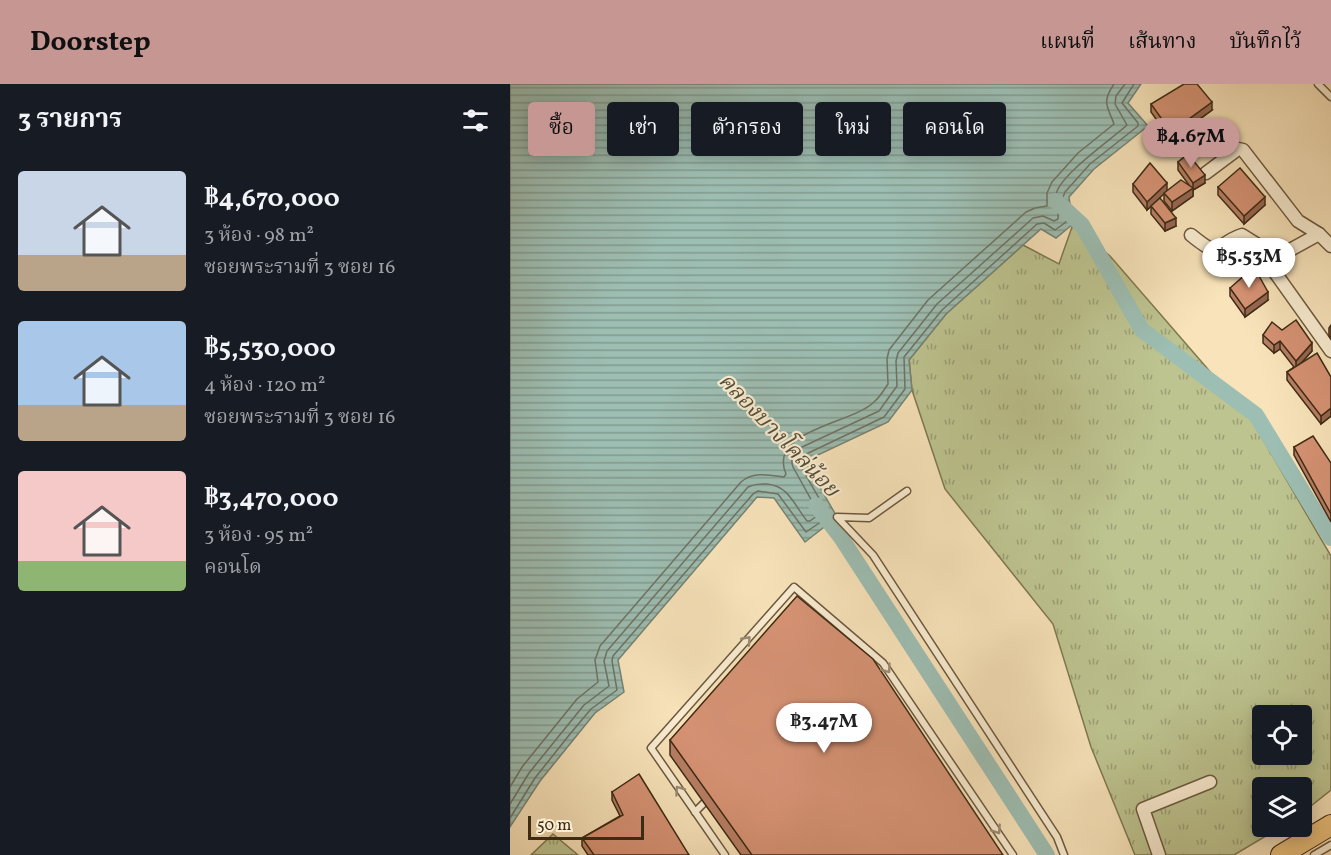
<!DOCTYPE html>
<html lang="th">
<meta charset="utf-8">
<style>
body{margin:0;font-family:Vollkorn,"Noto Serif Thai",serif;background:#20242c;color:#f1f3f6;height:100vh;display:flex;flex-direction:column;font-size:22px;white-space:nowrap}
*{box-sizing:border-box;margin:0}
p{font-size:20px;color:#9ea1a6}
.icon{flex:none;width:33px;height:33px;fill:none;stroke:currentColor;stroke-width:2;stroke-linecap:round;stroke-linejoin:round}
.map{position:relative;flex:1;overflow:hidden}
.drawer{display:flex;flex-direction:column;background:#171b24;width:510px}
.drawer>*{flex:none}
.hud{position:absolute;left:18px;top:18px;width:570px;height:54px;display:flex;gap:12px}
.controls{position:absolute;left:742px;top:621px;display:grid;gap:12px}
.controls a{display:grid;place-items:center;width:60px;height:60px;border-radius:6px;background:#171b24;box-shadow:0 3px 15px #0003;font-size:30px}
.scale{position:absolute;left:18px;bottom:15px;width:116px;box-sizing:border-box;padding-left:6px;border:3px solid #3e2b14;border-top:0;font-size:16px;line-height:21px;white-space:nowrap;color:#3e2b14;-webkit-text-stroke:4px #faedd2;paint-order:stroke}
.price{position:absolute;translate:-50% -51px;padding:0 14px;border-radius:21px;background:#fff;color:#222;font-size:20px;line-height:39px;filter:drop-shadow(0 2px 3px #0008)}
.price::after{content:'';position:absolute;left:50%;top:36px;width:18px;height:14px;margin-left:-9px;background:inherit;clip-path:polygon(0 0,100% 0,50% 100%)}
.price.on{background:#c59692;color:#111}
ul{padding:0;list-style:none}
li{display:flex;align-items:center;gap:18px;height:150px;padding:0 18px}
li span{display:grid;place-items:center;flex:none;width:168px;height:120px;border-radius:6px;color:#555}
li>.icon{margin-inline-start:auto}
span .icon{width:72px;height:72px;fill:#fffc;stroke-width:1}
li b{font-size:26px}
h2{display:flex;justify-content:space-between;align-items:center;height:72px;padding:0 18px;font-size:26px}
.tag{padding:0 21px;border-radius:6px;background:#171b24;box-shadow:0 3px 15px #0003;font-size:21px;line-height:54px}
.tag.on{background:#c59692;color:#111}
header{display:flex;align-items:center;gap:36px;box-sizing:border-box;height:84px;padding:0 30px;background:#c59692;color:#111}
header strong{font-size:28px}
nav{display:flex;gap:33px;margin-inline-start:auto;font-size:21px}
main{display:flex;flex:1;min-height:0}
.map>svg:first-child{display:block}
</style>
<header>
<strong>Doorstep</strong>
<nav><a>แผนที่</a><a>เส้นทาง</a><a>บันทึกไว้</a></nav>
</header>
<main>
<section class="drawer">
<h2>3 รายการ<svg class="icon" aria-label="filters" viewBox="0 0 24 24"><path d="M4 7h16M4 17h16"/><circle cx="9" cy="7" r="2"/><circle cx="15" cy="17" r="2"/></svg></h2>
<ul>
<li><span style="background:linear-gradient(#c9d6e8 70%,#b9a48a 0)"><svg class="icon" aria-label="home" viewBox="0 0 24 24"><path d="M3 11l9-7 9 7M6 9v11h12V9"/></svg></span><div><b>฿4,670,000</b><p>3 ห้อง · 98 m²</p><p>ซอยพระรามที่ 3 ซอย 16</p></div></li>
<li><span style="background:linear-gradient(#a9c7e8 70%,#b9a48a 0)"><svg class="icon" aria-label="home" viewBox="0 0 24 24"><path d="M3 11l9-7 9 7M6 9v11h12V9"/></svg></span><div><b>฿5,530,000</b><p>4 ห้อง · 120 m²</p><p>ซอยพระรามที่ 3 ซอย 16</p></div></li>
<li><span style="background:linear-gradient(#f6c9c9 75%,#8fb573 0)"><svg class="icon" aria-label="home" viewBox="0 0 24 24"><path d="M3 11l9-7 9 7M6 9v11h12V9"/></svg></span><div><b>฿3,470,000</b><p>3 ห้อง · 95 m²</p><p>คอนโด</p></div></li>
</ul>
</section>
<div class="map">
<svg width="821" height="771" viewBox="0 0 821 771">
<defs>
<pattern id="grass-tufts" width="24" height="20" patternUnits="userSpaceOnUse" patternTransform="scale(1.5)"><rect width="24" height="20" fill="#bdc490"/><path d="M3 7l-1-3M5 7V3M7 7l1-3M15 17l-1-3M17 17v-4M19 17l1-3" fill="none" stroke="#9b9f74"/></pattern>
<pattern id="water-rules" width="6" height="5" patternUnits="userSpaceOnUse" patternTransform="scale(1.5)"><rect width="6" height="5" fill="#9dbeb3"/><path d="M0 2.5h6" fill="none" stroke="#819b90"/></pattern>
</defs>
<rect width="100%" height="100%" fill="#f8e3ba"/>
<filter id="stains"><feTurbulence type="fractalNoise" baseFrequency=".00333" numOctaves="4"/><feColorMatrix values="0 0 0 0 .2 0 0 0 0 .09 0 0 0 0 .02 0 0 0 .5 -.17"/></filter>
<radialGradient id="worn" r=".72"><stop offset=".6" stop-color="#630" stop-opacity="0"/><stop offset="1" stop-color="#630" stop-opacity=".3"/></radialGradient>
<g fill="url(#grass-tufts)" stroke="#7e7852" stroke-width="1.5" fill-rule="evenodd">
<path d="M563 140 600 172 741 335 821 472V706L792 729V704H753V742L771 743 724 771H625L581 663 543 540 435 405 402 306 399 276 436 230 513 161 549 180ZM753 632H792V670H753Z"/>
<polygon points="43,750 68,771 21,771"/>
</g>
<polygon fill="url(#water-rules)" stroke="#778373" stroke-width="1.5" points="0,0 631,0 618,19 638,42 584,85 559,113 563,140 546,154 531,145 436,230 399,276 402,306 378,338 295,377 327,433 295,458 264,414 247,413 108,576 114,608 85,629 30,697 0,743"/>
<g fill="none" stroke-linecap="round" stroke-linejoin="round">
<g stroke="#6e7464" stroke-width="1.5">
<path d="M0 703 12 683 67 615 88 598 85 576 90 562 231 398C243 387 259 391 274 393L276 390C257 346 342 340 364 318 370 313 374 306 378 300L377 275 379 266 418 216 516 128 525 124 537 122V109L542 98 568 69 604 40C598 23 591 19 604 0"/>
<path d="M0 720 19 689 74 621 99 602 94 577 97 567 238 403C245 400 249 400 257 400 279 402 284 421 297 437H300L308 431V428L283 383C280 375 283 368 290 364L369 327 387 302 386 277 388 269 427 220 523 134 533 132 544 137 548 135C549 127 545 119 546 111 548 92 602 55 617 41L605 20 606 12 615 0"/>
<polyline points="0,734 25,694 60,650 81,625 107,606 102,577 103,572 243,410 248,407 268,410 296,448 318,433 318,430 290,381 290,373 374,333 395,305 394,273 432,226 527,140 534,139 545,146 556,138 553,113 555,108 580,80 628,42 628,39 612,19 624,0"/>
</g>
<g stroke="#9dbeb3" stroke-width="16">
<polyline points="546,117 572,141 632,246 746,331 821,454"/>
<polyline points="306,421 330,452 537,771"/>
</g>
<defs>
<g id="lane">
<polyline points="808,0 821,13"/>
<polyline points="397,407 359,434 327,433 363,471 547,753 554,771"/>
<polyline points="185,728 199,714"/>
<polyline points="215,771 141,664 284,503 373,579 503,771"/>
<polyline points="804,771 821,761"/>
</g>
<g id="street">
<polyline points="696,89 728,65 733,66 788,137 809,150 821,162"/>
<polyline points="809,150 760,177 759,180 821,267"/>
<path d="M681 151C714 178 702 161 732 151L767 173"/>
<polyline points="649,771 633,725 700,698"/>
</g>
<polyline id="primary" points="771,771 821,741"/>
</defs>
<use href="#lane" stroke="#6c593e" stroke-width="9"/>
<use href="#street" stroke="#6c593e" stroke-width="15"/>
<use href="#primary" stroke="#3e2b14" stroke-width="22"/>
<use href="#lane" stroke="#faedd2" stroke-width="6"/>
<use href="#street" stroke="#faedd2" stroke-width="12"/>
<use href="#primary" stroke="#ecc27d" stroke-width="20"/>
</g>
<g fill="#b77e64" stroke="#3e2b14" stroke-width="1.5">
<polygon points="641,20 702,26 661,56 641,28"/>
<polygon points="668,78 695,99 683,106 683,112 662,127 654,117 654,109 643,120 666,142 655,147 641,130 641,122 637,126 623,108 623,100 657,107 679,101 668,86"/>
<polygon points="708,103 755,121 734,140 708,111"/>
<polygon points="720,204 758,216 735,233 720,212"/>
<polygon points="821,241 821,255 819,252 819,244"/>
<polygon points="772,246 802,267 792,278 821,293 821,332 811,340 777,296 777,288 784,283 770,265 764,269 753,259 753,251"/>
<polygon points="784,363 821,379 821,438 784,371"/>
<polygon points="160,656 493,771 231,771 160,671"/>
<polygon points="102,708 179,771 78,771 72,762 72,754 110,732 102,716"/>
</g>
<g fill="#956651" stroke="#3e2b14" stroke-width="1.5">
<polygon points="702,18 702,26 661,56 661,48"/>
<polygon points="695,91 695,99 683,106 683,112 662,127 662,118 683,104 683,99"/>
<polygon points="657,99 657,107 637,126 637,118"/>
<polygon points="755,113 755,121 734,140 734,132"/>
<polygon points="666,134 666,142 655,147 655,139"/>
<polygon points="758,208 758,216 735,233 735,225"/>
<polygon points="770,257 770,265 764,269 764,261"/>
<polygon points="802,259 802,267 786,285 786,277"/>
<polygon points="821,324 821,332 811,340 811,332"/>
</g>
<g fill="#d59274" stroke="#3e2b14" stroke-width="1.5">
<polygon points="674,0 687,0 702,18 661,48 641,20"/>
<polygon points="678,70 695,91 683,99 668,78"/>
<polygon points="640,79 657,99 637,118 623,100"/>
<polygon points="730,84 755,113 734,132 708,103"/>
<polygon points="671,96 683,104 662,118 654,109"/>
<polygon points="650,114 666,134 655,139 641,122"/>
<polygon points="744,183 758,208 735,225 720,204"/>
<polygon points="786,236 802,259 786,277 770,257 764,261 753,251 762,238 772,246"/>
<polygon points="807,269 821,293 821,324 811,332 777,288"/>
<polygon points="803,352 821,379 821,430 784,363"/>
<polygon points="287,512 363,575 493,771 242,771 160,656"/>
<polygon points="129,690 179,771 84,771 72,754 113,731 102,708"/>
</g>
<defs><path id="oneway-chevron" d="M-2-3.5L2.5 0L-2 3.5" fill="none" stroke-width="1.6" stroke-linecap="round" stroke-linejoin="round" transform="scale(1.5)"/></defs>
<g stroke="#9c8c73">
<use href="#oneway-chevron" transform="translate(237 556) rotate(-48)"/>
<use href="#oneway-chevron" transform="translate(377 585) rotate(54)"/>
<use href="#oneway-chevron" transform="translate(169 706) rotate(-125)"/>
<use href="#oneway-chevron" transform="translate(487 746) rotate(56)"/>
</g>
<g text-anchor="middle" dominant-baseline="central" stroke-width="4.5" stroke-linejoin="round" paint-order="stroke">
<g font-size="22" font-style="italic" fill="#56503c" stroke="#faedd2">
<text transform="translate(268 352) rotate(46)">คลองบางโคล่น้อย</text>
</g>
</g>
<rect width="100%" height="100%" filter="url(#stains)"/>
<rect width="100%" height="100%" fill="url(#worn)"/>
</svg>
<div class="controls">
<a><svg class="icon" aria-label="locate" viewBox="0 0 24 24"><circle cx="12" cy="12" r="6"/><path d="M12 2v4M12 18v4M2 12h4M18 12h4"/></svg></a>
<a><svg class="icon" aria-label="layers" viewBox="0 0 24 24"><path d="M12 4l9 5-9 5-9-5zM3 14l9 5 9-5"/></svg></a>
</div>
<div class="scale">50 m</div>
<b class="price on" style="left:681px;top:85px">฿4.67M</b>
<b class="price" style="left:739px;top:205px">฿5.53M</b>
<b class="price" style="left:314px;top:670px">฿3.47M</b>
<div class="hud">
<a class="tag on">ซื้อ</a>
<a class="tag">เช่า</a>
<a class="tag">ตัวกรอง</a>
<a class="tag">ใหม่</a>
<a class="tag">คอนโด</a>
</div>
</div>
</main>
